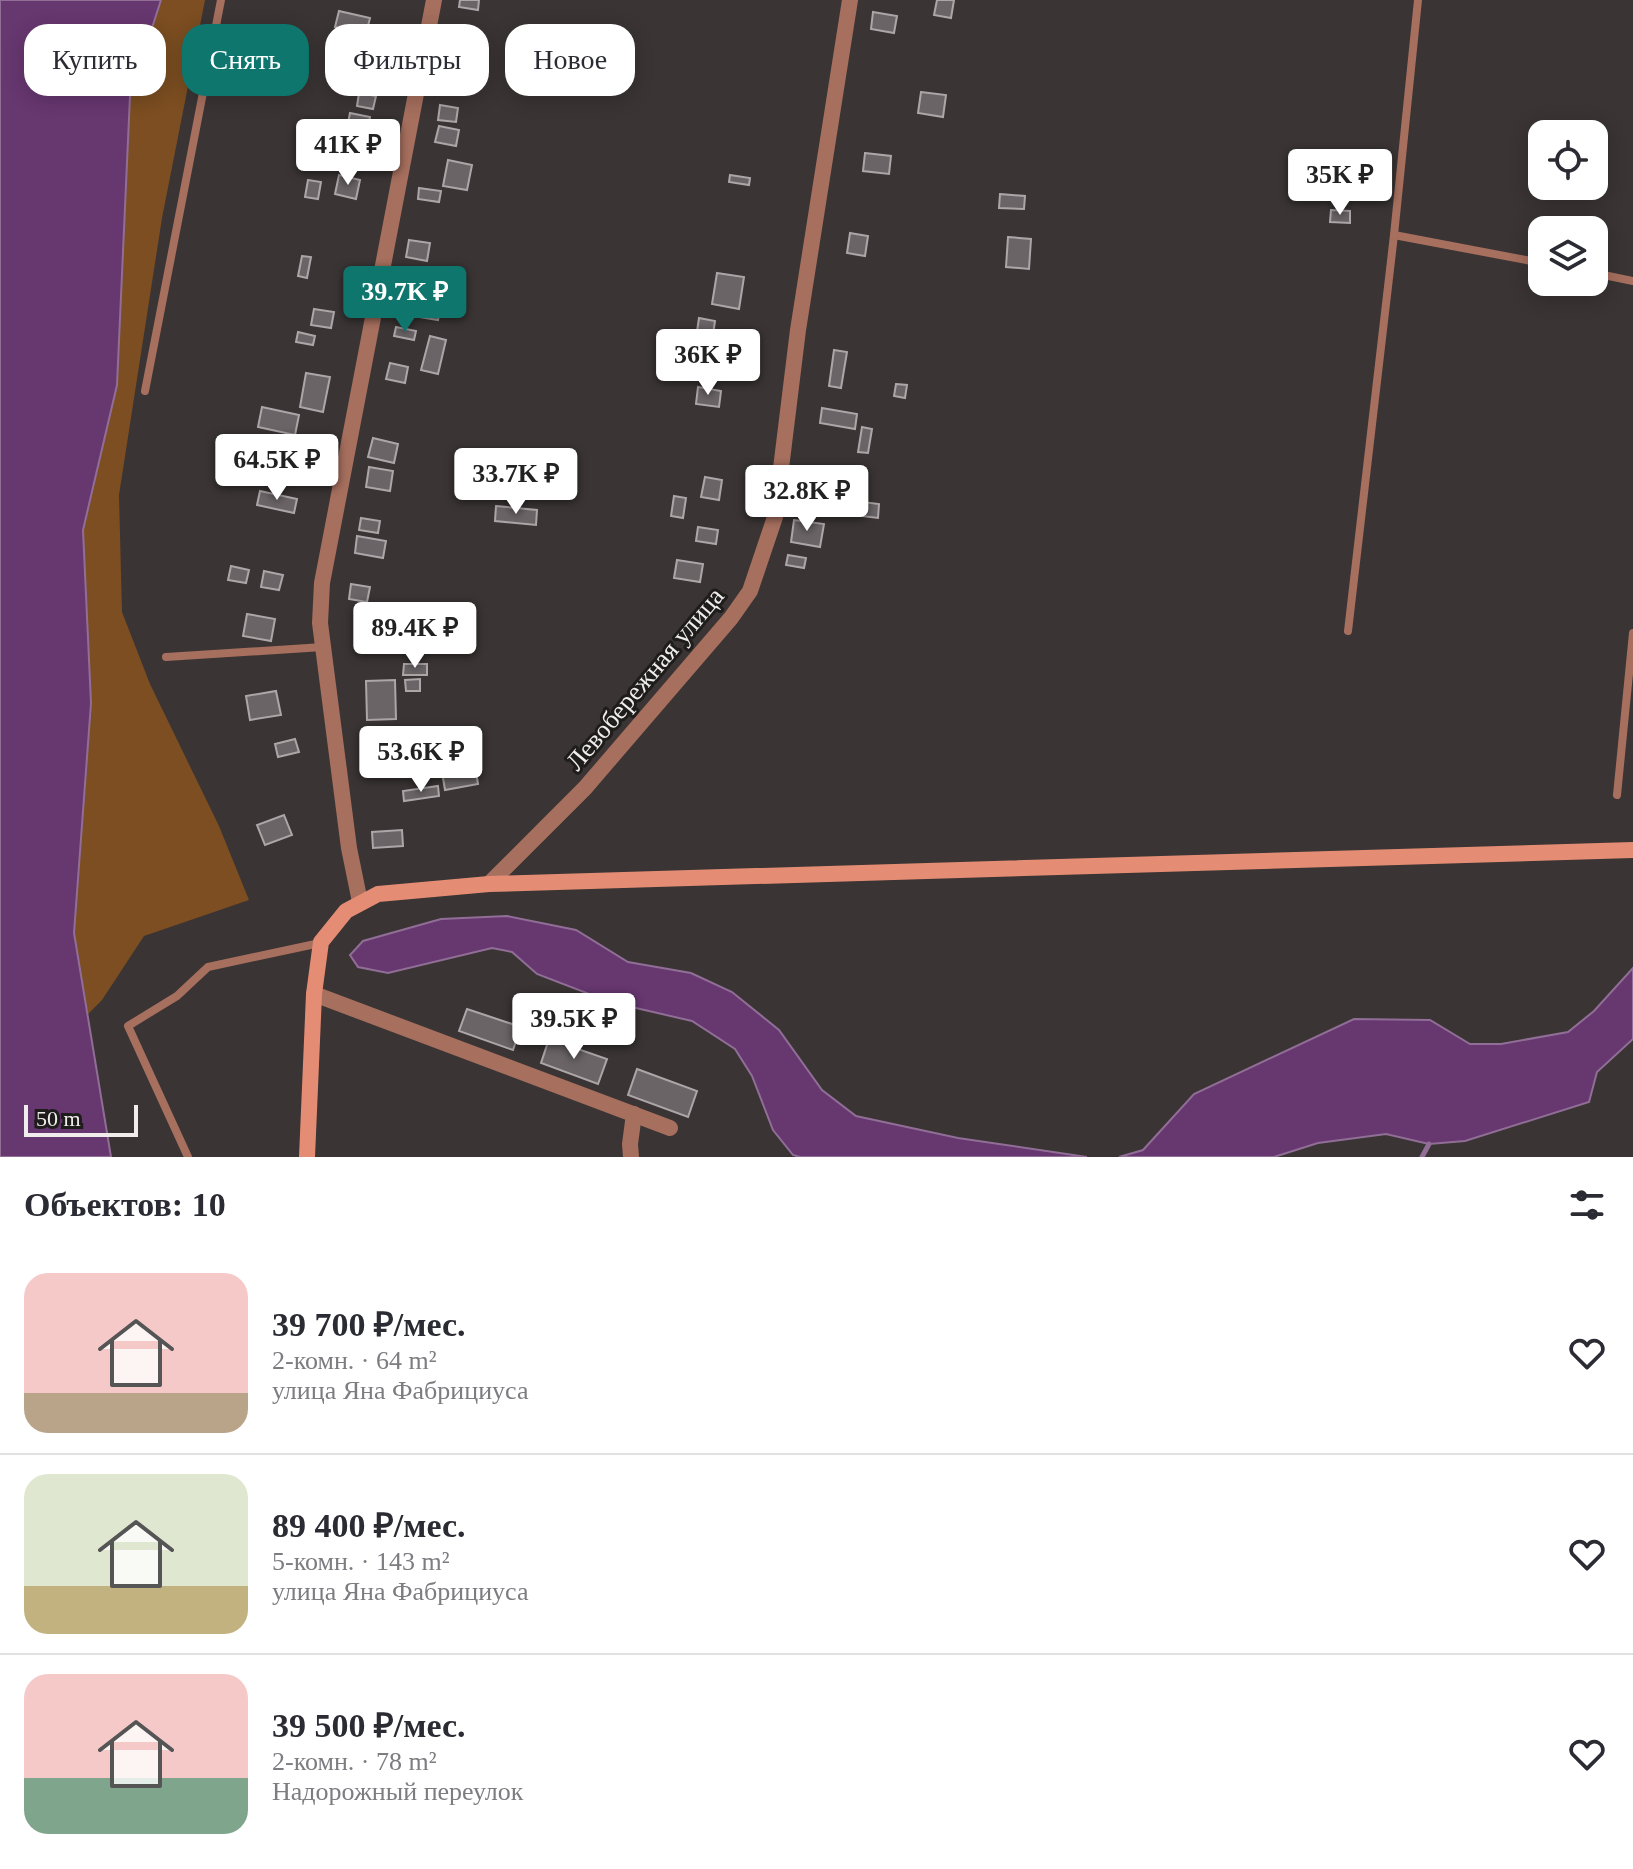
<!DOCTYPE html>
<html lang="ru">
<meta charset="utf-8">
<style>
body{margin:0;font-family:Georgia,serif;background:#f7f7f7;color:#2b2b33;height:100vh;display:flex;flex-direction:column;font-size:30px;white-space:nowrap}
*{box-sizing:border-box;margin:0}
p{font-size:26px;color:#7c7c81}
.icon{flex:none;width:44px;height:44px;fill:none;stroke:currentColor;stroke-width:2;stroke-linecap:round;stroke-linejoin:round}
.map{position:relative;height:1157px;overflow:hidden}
.sheet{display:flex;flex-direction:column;background:#fff;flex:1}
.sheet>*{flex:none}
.guide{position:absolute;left:24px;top:24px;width:800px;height:72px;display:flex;gap:16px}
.fabs{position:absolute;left:1528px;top:120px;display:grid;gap:16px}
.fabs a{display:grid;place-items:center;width:80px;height:80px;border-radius:16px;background:#fff;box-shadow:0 4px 20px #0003;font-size:40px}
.scale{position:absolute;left:24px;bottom:20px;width:114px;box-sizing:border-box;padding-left:8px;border:4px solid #f1eded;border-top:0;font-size:22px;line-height:28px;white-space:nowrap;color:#f1eded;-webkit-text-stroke:6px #1f1c1c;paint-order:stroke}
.price{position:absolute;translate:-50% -68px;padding:0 18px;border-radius:8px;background:#fff;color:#222;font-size:26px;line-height:52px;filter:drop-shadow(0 2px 4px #0008)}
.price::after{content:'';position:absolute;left:50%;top:48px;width:24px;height:18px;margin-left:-12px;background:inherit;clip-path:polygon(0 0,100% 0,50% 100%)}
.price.current{background:#0f766e;color:#fff}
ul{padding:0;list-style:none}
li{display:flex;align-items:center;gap:24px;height:200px;padding:0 24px}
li+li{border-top:2px solid #e1e1e2}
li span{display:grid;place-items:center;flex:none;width:224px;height:160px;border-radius:24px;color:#555}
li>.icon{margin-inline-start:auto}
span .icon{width:96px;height:96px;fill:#fffc;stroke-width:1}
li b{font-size:34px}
h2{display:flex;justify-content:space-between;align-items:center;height:96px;padding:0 24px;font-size:34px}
.tag{padding:0 28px;border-radius:24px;background:#fff;box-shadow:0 4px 20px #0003;font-size:28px;line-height:72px}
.tag.current{background:#0f766e;color:#fff}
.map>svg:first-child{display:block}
</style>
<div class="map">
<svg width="1633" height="1157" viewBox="0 0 1633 1157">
<rect width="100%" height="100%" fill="#3a3434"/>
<polygon fill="#7c4e21" points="161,0 205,0 162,218 119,495 122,612 150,684 219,826 249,900 144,936 102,1000 88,1014 74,933 91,703 83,530 117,385 130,96"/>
<g fill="#673770" stroke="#906e96" stroke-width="2">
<polygon points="0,0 161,0 130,96 117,385 83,530 91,703 74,933 111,1157 0,1157"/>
<polygon points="507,916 576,930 628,962 691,973 732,992 779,1030 822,1090 856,1116 958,1138 1087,1157 800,1157 793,1155 773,1130 752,1076 735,1049 692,1021 610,1002 537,974 512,952 492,948 388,973 358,967 350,955 363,941 441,919"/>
<polygon points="1633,968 1633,1039 1597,1072 1589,1102 1465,1141 1429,1144 1386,1134 1318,1143 1274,1157 1119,1157 1143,1150 1194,1094 1354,1019 1430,1020 1470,1044 1501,1044 1568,1032 1594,1011"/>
</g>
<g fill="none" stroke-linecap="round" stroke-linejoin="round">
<polyline stroke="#906e96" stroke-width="5" points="1422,1157 1429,1144"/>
</g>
<g fill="#6a6467" stroke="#ada6a9" stroke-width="2">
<polygon points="460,0 479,0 478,10 459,7"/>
<polygon points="937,0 954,0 951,18 934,15"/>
<polygon points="339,11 370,18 366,34 335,27"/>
<polygon points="873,12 897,16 894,33 871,29"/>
<polygon points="375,37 391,39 389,52 373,49"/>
<polygon points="363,64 380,67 377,80 360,77"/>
<polygon points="921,92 946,95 943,117 918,113"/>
<polygon points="359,93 376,96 373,109 357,106"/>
<polygon points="440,105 458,108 456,122 438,120"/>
<polygon points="350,113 370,117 367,131 347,128"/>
<polygon points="439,126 459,130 456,146 435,142"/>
<polygon points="304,140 332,146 330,159 302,153"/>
<polygon points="865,153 891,156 889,174 863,171"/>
<polygon points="448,160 472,165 467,190 443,186"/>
<polygon points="339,175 360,180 356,199 335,194"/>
<polygon points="730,175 750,178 749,185 729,182"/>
<polygon points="308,180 321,182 318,199 305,197"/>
<polygon points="419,188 441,191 439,202 418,199"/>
<polygon points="1000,194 1025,196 1024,209 999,208"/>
<polygon points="1331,210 1350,211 1350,223 1330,222"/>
<polygon points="850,233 868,236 865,256 847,253"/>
<polygon points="1008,237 1031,239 1029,269 1006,267"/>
<polygon points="409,240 430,243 427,261 406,257"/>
<polygon points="302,256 311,257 307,278 298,276"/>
<polygon points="408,269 428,272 426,283 406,280"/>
<polygon points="717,273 744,277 739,309 712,304"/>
<polygon points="421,305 440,308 438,320 419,317"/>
<polygon points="314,309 334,312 331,328 311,325"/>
<polygon points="699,318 715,321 712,341 696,338"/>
<polygon points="396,327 416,331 414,340 394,336"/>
<polygon points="298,332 315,336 313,345 296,342"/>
<polygon points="430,336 446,340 438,374 421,370"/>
<polygon points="834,350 847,352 841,388 829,386"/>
<polygon points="390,363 408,367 405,383 386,379"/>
<polygon points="306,373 330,377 323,412 300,407"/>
<polygon points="896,384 907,385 905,398 894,396"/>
<polygon points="698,387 721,391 719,407 696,404"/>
<polygon points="262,407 299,415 295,435 258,427"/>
<polygon points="822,408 857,414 855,429 820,423"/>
<polygon points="862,427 872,429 868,453 858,452"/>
<polygon points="373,438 398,444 394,463 368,457"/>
<polygon points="261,446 278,449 276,463 258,460"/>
<polygon points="288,449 304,452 301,470 285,467"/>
<polygon points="369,467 393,471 390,491 366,487"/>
<polygon points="705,477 722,480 719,500 701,497"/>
<polygon points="260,491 297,499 294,513 257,505"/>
<polygon points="674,496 686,498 683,518 671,516"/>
<polygon points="855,501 879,504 878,518 853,515"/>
<polygon points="496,506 537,510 536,525 495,521"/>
<polygon points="361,518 380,521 378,533 359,530"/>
<polygon points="794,520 824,524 820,547 791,542"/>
<polygon points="698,527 718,530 716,544 696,541"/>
<polygon points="357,536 386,541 383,558 355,553"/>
<polygon points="788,555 806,558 804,568 786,565"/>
<polygon points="677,560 703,564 700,582 674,578"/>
<polygon points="231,566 249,570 246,583 228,580"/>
<polygon points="264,571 283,575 279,590 261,587"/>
<polygon points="351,584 370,587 367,602 349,599"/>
<polygon points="247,614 275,619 271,641 243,636"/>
<polygon points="404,664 427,664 427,675 403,675"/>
<polygon points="420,679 420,691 406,691 405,680"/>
<polygon points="395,680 396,719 367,720 366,681"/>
<polygon points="276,691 281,715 250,720 246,696"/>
<polygon points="417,732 419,751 411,752 409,733"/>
<polygon points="295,739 299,752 278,757 275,744"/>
<polygon points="475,766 478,784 445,790 442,772"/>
<polygon points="438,786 439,796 404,801 403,791"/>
<polygon points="284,815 292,835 265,845 257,825"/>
<polygon points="402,830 403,846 373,848 372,832"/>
<polygon points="467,1009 521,1027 513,1050 459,1031"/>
<polygon points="549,1039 607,1059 598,1084 541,1063"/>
<polygon points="637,1069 697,1091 688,1117 628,1095"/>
</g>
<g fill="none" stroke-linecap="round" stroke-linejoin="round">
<g stroke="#a66f5e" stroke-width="8">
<polyline points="1394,235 1542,263"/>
<polyline points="1594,273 1633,281"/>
<polyline points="145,391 221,0"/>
<polyline points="1348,631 1394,235 1418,0"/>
<polyline points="166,657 323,647"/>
<polyline points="1617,795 1633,633"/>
<polyline points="188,1157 128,1026 177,996 208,967 320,943"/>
</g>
<g stroke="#a66f5e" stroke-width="16">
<polyline points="489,884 585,788 731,618 750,591 775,517 798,330 850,0"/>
<polyline points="360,902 349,848 320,623 322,583 434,0"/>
<polyline points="314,994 670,1128"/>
<polyline points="631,1157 630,1144 634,1114"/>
</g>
<polyline stroke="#e58d74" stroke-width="16" points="307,1157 314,994 321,942 346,911 378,894 489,884 1633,850"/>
</g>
<g text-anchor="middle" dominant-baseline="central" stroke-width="6" stroke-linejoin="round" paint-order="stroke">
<g font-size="26" fill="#f1eded" stroke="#1f1c1c">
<text transform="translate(645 679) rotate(-50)">Левобережная улица</text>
</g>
</g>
</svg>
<div class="fabs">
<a><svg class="icon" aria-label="locate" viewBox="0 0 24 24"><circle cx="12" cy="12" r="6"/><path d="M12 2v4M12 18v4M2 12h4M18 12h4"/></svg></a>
<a><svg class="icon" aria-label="layers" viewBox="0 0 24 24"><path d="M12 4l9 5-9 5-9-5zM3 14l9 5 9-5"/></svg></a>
</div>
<div class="scale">50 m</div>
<b class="price" style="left:348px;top:187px">41K ₽</b>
<b class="price" style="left:1340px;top:217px">35K ₽</b>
<b class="price current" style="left:405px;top:334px">39.7K ₽</b>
<b class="price" style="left:708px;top:397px">36K ₽</b>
<b class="price" style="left:277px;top:502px">64.5K ₽</b>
<b class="price" style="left:516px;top:516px">33.7K ₽</b>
<b class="price" style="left:807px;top:533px">32.8K ₽</b>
<b class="price" style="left:415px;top:670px">89.4K ₽</b>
<b class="price" style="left:421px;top:794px">53.6K ₽</b>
<b class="price" style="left:574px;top:1061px">39.5K ₽</b>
<div class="guide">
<a class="tag">Купить</a>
<a class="tag current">Снять</a>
<a class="tag">Фильтры</a>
<a class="tag">Новое</a>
</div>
</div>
<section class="sheet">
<h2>Объектов: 10<svg class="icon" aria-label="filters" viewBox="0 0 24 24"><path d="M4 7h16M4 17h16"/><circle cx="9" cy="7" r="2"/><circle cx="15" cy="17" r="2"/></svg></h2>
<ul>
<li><span style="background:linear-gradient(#f6c9c9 75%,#b9a48a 0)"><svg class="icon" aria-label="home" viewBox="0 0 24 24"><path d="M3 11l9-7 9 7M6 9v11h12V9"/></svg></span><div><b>39 700 ₽/мес.</b><p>2-комн. · 64 m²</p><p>улица Яна Фабрициуса</p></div><svg class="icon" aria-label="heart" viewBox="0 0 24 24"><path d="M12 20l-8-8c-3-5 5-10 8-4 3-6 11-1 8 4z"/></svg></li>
<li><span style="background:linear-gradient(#dfe7d0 70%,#c2b280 0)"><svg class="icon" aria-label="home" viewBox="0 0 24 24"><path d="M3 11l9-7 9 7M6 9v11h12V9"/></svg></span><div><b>89 400 ₽/мес.</b><p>5-комн. · 143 m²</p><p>улица Яна Фабрициуса</p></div><svg class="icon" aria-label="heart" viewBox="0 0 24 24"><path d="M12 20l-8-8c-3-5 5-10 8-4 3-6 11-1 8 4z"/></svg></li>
<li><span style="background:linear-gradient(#f6c9c9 65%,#7fa58c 0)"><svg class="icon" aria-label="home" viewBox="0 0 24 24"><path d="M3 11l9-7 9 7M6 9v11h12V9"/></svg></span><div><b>39 500 ₽/мес.</b><p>2-комн. · 78 m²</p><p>Надорожный переулок</p></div><svg class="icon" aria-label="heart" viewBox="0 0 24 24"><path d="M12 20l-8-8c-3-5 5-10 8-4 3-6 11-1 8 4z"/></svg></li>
</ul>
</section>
